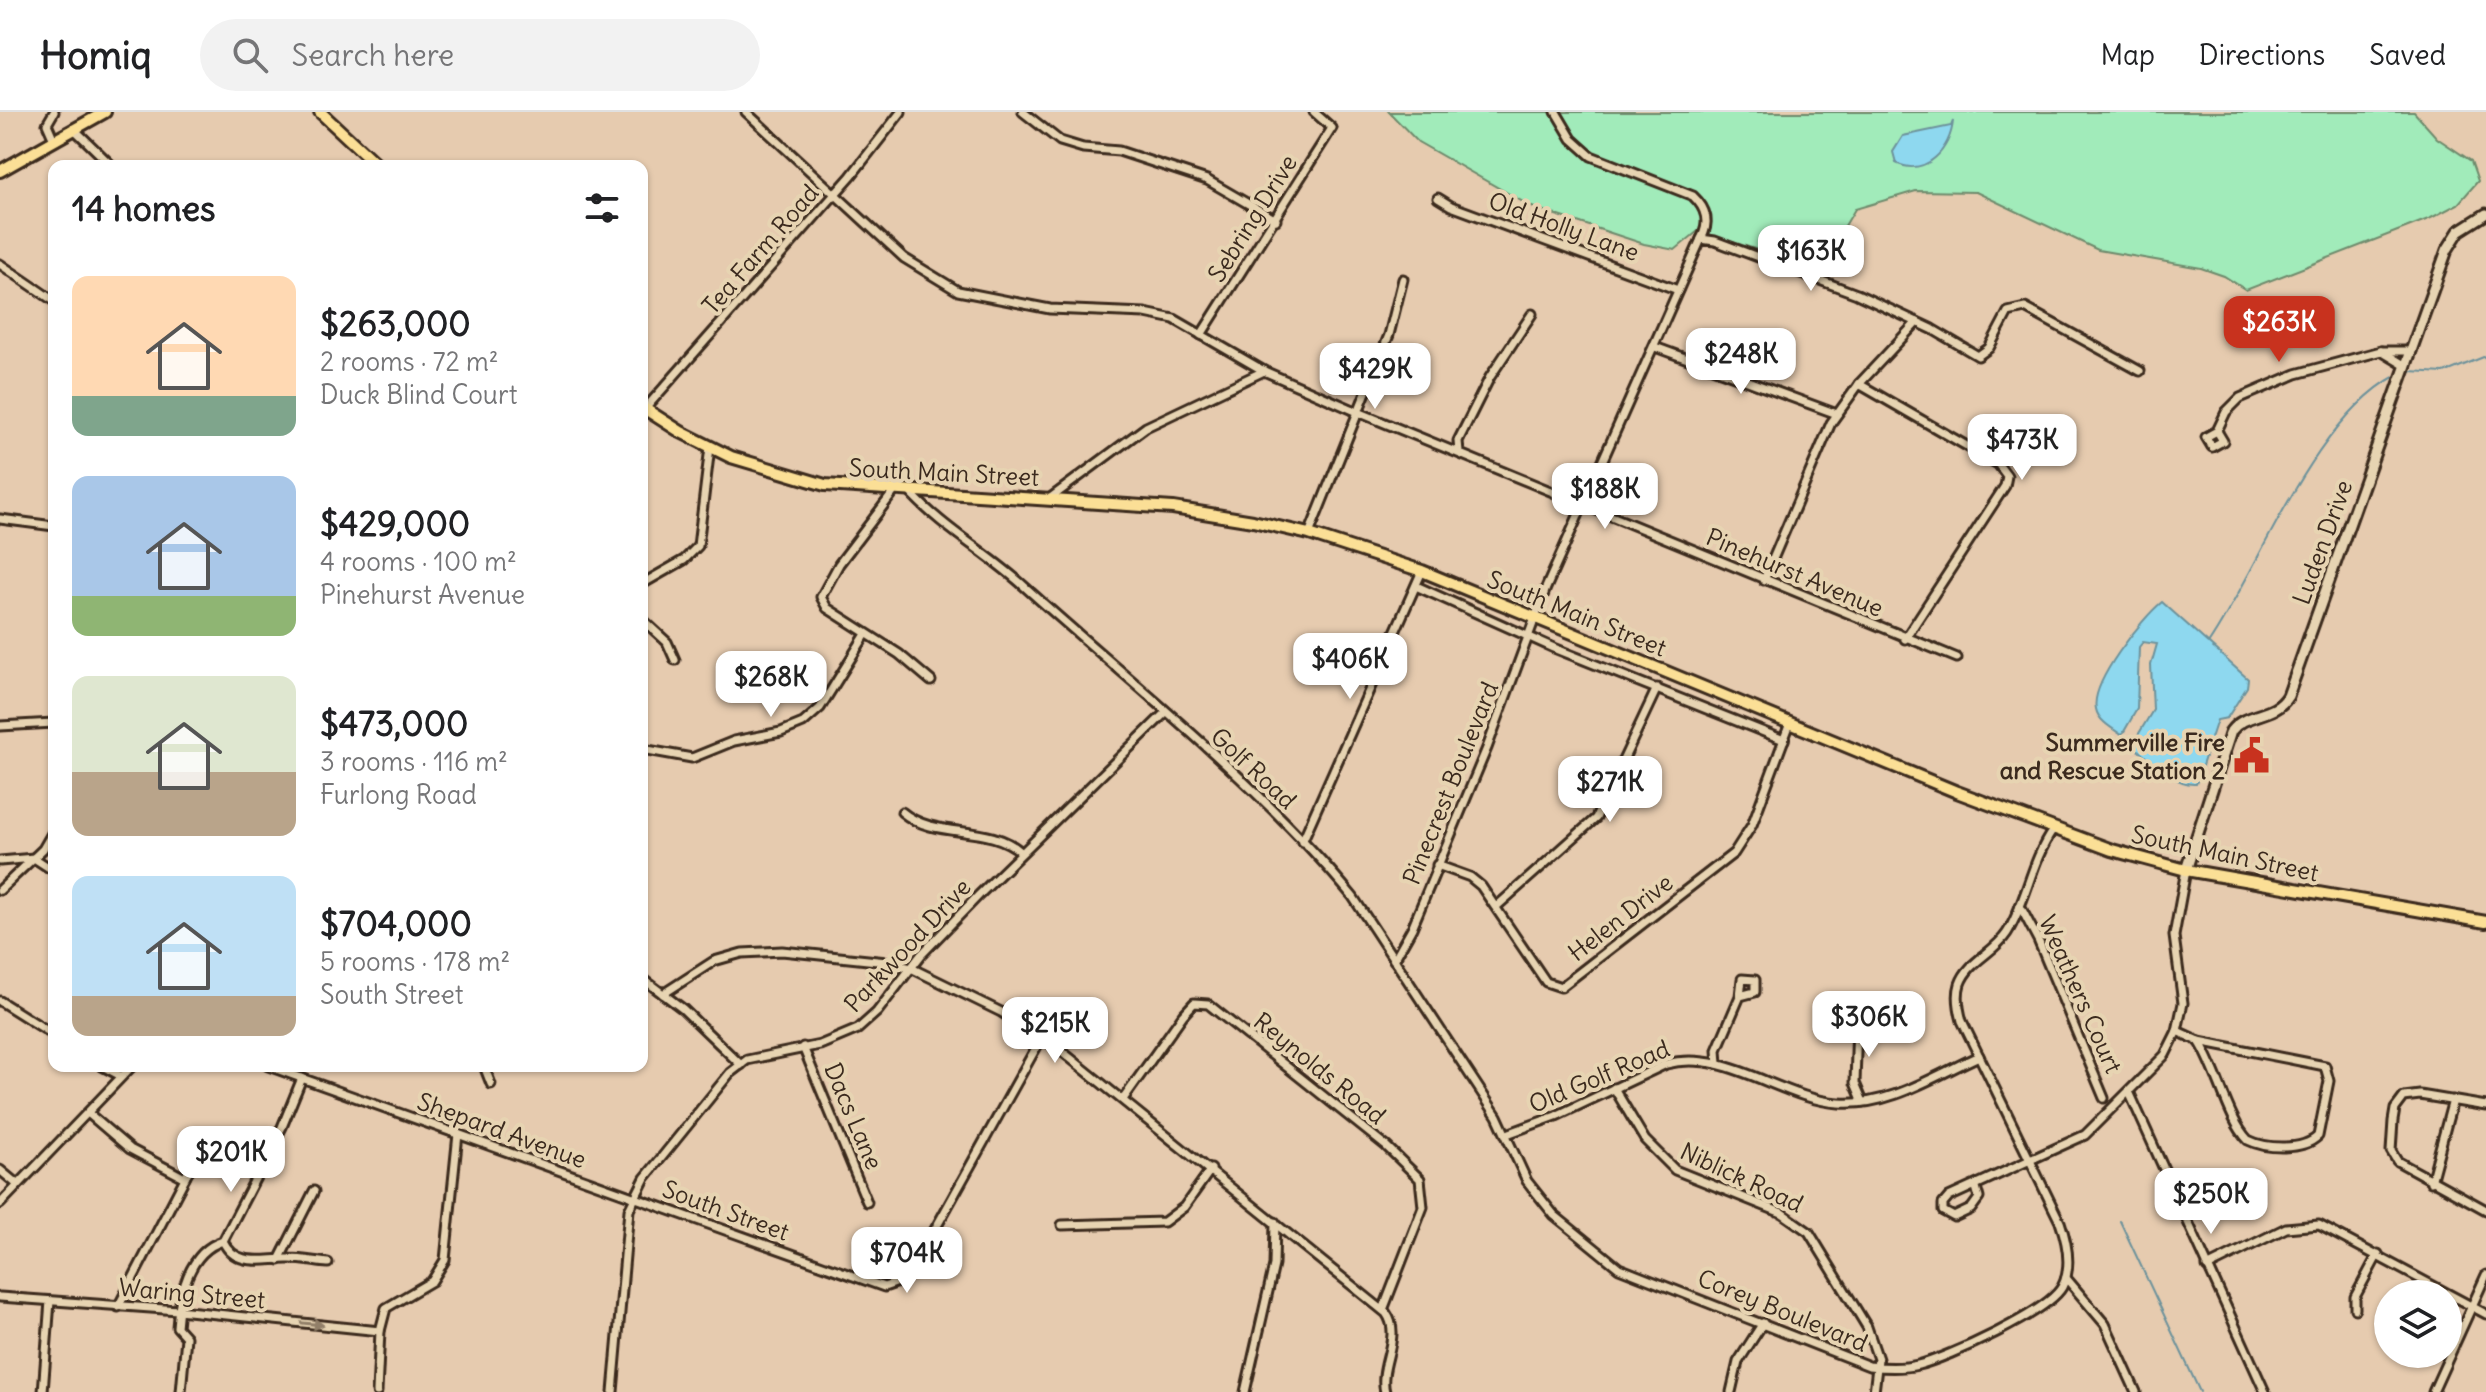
<!DOCTYPE html>
<meta charset="utf-8">
<style>
body{margin:0;font-family:Delius,sans-serif;background:#f2f2f2;color:#202124;height:100vh;display:flex;flex-direction:column;font-size:30px;white-space:nowrap}
*{box-sizing:border-box;margin:0}
p{font-size:26px;color:#757577}
.icon{flex:none;width:44px;height:44px;fill:none;stroke:currentColor;stroke-width:2;stroke-linecap:round;stroke-linejoin:round}
.map{position:relative;flex:1;overflow:hidden}
.drawer{position:absolute;left:48px;top:48px;width:600px;height:912px;display:flex;flex-direction:column;background:#fff;border-radius:16px;box-shadow:0 2px 6px #0004}
.drawer>*{flex:none}
.controls{position:absolute;left:2374px;top:1168px;display:grid;gap:16px}
.controls a{display:grid;place-items:center;width:88px;height:88px;border-radius:50%;background:#fff;box-shadow:0 2px 6px #0004;font-size:40px}
.price{position:absolute;translate:-50% -68px;padding:0 18px;border-radius:16px;background:#fff;color:#222;font-size:26px;line-height:52px;filter:drop-shadow(0 2px 4px #0008)}
.price::after{content:'';position:absolute;left:50%;top:48px;width:24px;height:18px;margin-left:-12px;background:inherit;clip-path:polygon(0 0,100% 0,50% 100%)}
.price.current{background:#c8321e;color:#fff}
ul{padding:0;list-style:none}
li{display:flex;align-items:center;gap:24px;height:200px;padding:0 24px}
li span{display:grid;place-items:center;flex:none;width:224px;height:160px;border-radius:16px;color:#555}
li>.icon{margin-inline-start:auto}
span .icon{width:96px;height:96px;fill:#fffc;stroke-width:1}
li b{font-size:34px}
h2{display:flex;justify-content:space-between;align-items:center;height:96px;padding:0 24px;font-size:34px}
header{display:flex;align-items:center;gap:48px;box-sizing:border-box;height:112px;padding:0 40px;background:#fff;border-bottom:2px solid #e0e0e0}
header strong{font-size:38px}
nav{display:flex;gap:44px;margin-inline-start:auto;font-size:28px}
.search{width:560px;height:72px;background:#f2f2f2;display:flex;align-items:center;gap:20px;box-sizing:border-box;padding:0 28px;border-radius:44px;color:#757577;font-size:30px}
.map>svg:first-child{display:block}
</style>
<header>
<strong>Homiq</strong>
<div class="search"><svg class="icon" aria-label="search" viewBox="0 0 24 24"><circle cx="10" cy="10" r="6"/><path d="M15 15l6 6"/></svg>Search here</div>
<nav><a>Map</a><a>Directions</a><a>Saved</a></nav>
</header>
<div class="map">
<svg width="2486" height="1280" viewBox="0 0 2486 1280">
<rect width="100%" height="100%" fill="#e6cbaf"/>
<filter id="ink" filterUnits="userSpaceOnUse"><feTurbulence type="fractalNoise" baseFrequency=".0125" numOctaves="2"/><feDisplacementMap in="SourceGraphic" scale="16" xChannelSelector="R" yChannelSelector="G"/><feConvolveMatrix kernelMatrix="1 2 1 2 8 2 1 2 1" color-interpolation-filters="sRGB"/></filter>
<g filter="url(#ink)">
<polygon fill="#a1ebba" stroke="#6e8a6c" stroke-width="2" points="1389,0 2414,0 2437,26 2471,49 2478,69 2458,92 2431,106 2246,178 2224,164 2201,156 2098,138 1976,80 1916,79 1855,97 1819,157 1698,119 1675,138 1644,132 1532,95 1418,30"/>
<g fill="#8ed8ef" stroke="#6d929b" stroke-width="2">
<path d="M1953 9C1951 36 1926 66 1896 51L1893 40 1903 24 1951 14Z"/>
<path d="M2162 490 2248 567 2247 575 2227 606 2217 608 2196 672C2174 674 2148 646 2132 633L2153 598 2151 553 2157 532 2143 530 2139 535 2137 597 2122 623C2113 617 2098 609 2096 597 2090 571 2142 506 2162 490Z"/>
</g>
<g fill="none" stroke-linecap="round" stroke-linejoin="round">
<g stroke="#6d929b" stroke-width="2">
<polyline points="2410,259 2444,261 2486,244"/>
<path d="M2208 532C2261 454 2312 309 2397 263"/>
<polyline points="2120,1109 2200,1280"/>
</g>
<defs>
<g id="street">
<polyline points="746,0 904,146 958,179 1050,197 1145,201 1174,207 1264,259 1358,300 1957,546"/>
<polyline points="1023,0 1060,29 1083,36 1119,39 1207,68 1276,108"/>
<path d="M1556 0 1572 27 1591 44 1693 84C1707 97 1710 111 1701 127"/>
<polyline points="74,17 112,54"/>
<polyline points="54,28 47,12 54,0"/>
<polyline points="1438,86 1451,94 1678,178"/>
<polyline points="0,152 54,189"/>
<polyline points="1201,223 1332,16 1314,0"/>
<polyline points="1655,235 1837,302"/>
<polyline points="2381,239 2406,254"/>
<polyline points="1859,272 1998,352 2007,364 2005,374 1905,527"/>
<polyline points="644,298 851,64 901,0"/>
<polyline points="2217,319 2223,329 2212,335 2206,325 2217,319 2226,300 2240,286 2296,262 2381,239 2412,239"/>
<polyline points="1459,340 1458,329 1490,265 1532,202"/>
<polyline points="896,377 839,452 821,485 827,496 899,542 931,569"/>
<path d="M908 378C942 416 988 441 1025 475 1133 572 1262 674 1353 785L1497 1004 1527 1069 1554 1103 1619 1156 1869 1254C1885 1256 1901 1257 1918 1253 1947 1246 2048 1200 2062 1175 2073 1155 2067 1130 2060 1110L1962 909C1959 898 1956 884 1960 872 1968 849 1994 841 2007 821 2027 789 2031 749 2053 718"/>
<polyline points="1049,387 1146,315 1264,259"/>
<polyline points="0,407 54,414"/>
<polyline points="1309,422 1389,223 1403,167"/>
<polyline points="1764,468 1831,311 1859,272 1917,210"/>
<polyline points="642,472 684,448 698,434 710,335"/>
<polyline points="1416,474 1554,536 1784,628"/>
<polyline points="642,507 667,530 675,548"/>
<polyline points="0,614 54,611"/>
<polyline points="642,637 692,646 734,629 781,620 803,611 820,596 866,522"/>
<path d="M902 700C935 728 989 711 1021 740"/>
<polyline points="1302,730 1422,459"/>
<polyline points="0,749 34,746 54,759"/>
<polyline points="1437,753 1470,765 1481,774 1546,870 1561,875 1734,741 1752,713 1790,611"/>
<polyline points="0,778 43,737 54,718"/>
<polyline points="2020,794 2038,828 2104,986"/>
<polyline points="1496,795 1596,706 1657,576"/>
<polyline points="1394,848 1412,816 1487,636 1546,476 1701,127 1715,129 1857,182 1932,217 1978,244 1989,236 2008,200 2025,196 2140,259"/>
<polyline points="642,866 683,897 741,953"/>
<path d="M663 882 714 849 742 841 782 839 887 850 911 856 1001 900 1059 937 1386 1201C1403 1224 1378 1254 1385 1280"/>
<polyline points="0,889 54,923"/>
<polyline points="1857,911 1855,971 1863,990"/>
<polyline points="2177,919 2199,929"/>
<path d="M2199 929 2325 954 2329 969 2318 1024C2303 1039 2266 1037 2248 1028 2228 1008 2217 956 2199 929Z"/>
<polyline points="803,935 867,1090"/>
<polyline points="1718,952 1717,938 1740,884 1755,880 1755,868 1742,867 1740,884"/>
<polyline points="102,954 121,964"/>
<polyline points="268,954 884,1175 904,1168 913,1157 1042,925"/>
<polyline points="484,954 491,972"/>
<polyline points="1614,976 1645,1028 1675,1058 1782,1101 1809,1120 1867,1215 1878,1247 1874,1280"/>
<polyline points="2130,982 2265,1280"/>
<polyline points="1124,986 1183,903 1194,891 1208,892 1386,1034 1420,1067 1423,1095 1383,1198"/>
<polyline points="2486,994 2420,983 2404,985 2395,997 2393,1009 2391,1039 2397,1049 2486,1098"/>
<polyline points="88,1001 130,1037 185,1066"/>
<path d="M1507 1022 1556 1004 1666 952C1726 936 1781 987 1839 991 1889 995 1936 963 1979 944"/>
<polyline points="0,1058 18,1073"/>
<polyline points="2431,1070 2453,988"/>
<polyline points="1976,1075 1979,1086 1971,1097 1954,1105 1943,1099 1943,1092 1949,1085 2085,1023 2165,943 2177,919 2183,891 2174,824 2186,758"/>
<polyline points="0,1092 132,954"/>
<polyline points="1062,1113 1164,1110 1184,1095 1211,1057"/>
<path d="M223 1129C236 1157 266 1146 290 1147 303 1147 316 1150 328 1151"/>
<polyline points="279,1148 314,1079"/>
<polyline points="2207,1155 2286,1116 2319,1113 2486,1202"/>
<polyline points="2066,1166 2105,1212 2136,1280"/>
<polyline points="0,1185 178,1198 380,1219"/>
<polyline points="118,1195 197,1043"/>
<polyline points="2355,1197 2355,1185 2378,1142"/>
<polyline points="43,1280 50,1189"/>
<path d="M181 1280 186 1225 177 1215C179 1183 189 1139 223 1129L282 1015 302 966"/>
<polyline points="377,1280 380,1219 386,1196 432,1169 445,1148 458,1022"/>
<polyline points="613,1280 629,1098 645,1066 730,961 747,948 820,933 858,917 877,900 921,843 979,783 1165,601"/>
<polyline points="1245,1280 1274,1153 1275,1110"/>
<polyline points="1731,1280 1738,1250 1763,1211"/>
<polyline points="2433,1280 2486,1163"/>
</g>
<path id="secondary" d="M2186 758 2231 619C2246 599 2274 607 2288 584L2447 138 2459 119 2486 102"/>
<g id="primary">
<polyline points="320,0 378,54"/>
<polyline points="0,59 105,0"/>
<polyline points="642,295 681,320 731,345 825,373 1173,396 1253,409 1309,422 1422,459 1957,680 2112,738 2186,758 2486,810"/>
</g>
</defs>
<use href="#street" stroke="#3b2a1e" stroke-width="13"/>
<use href="#secondary" stroke="#3b2a1e" stroke-width="15"/>
<use href="#primary" stroke="#3b2a1e" stroke-width="16"/>
<use href="#street" stroke="#e7d4b2" stroke-width="7"/>
<use href="#secondary" stroke="#e7d4b2" stroke-width="9"/>
<use href="#primary" stroke="#fbdf96" stroke-width="10"/>
</g>
<defs><path id="oneway-solid" d="M-6-.8H1V-3.2L6.5 0L1 3.2V.8H-6Z" transform="scale(2)"/></defs>
<use fill="#917f68" href="#oneway-solid" transform="translate(312 1212) rotate(6)"/>
</g>
<defs>
<symbol id="civic-bare" viewBox="-9 -9 18 18"><path d="M-.6-6.5H3V-4.5H.6V-3L4-1V1h2V6H-6V1h2V-1L-.6-3ZM-1.2 2.5V6h2.4V2.5Z" fill="#c8321e" stroke="#e7d4b2" stroke-width="2.5" paint-order="stroke"/></symbol>
</defs>
<g fill-rule="evenodd">
<use href="#civic-bare" x="2226" y="618" width="51" height="51"/>
</g>
<g text-anchor="middle" dominant-baseline="central" stroke-width="8" stroke-linejoin="round" paint-order="stroke">
<g font-size="24" fill="#3b2a1e" stroke="#e7d4b2">
<text transform="translate(1252 106) rotate(-58)">Sebring Drive</text>
<text transform="translate(1564 114) rotate(20)">Old Holly Lane</text>
<text transform="translate(760 137) rotate(-49)">Tea Farm Road</text>
<text transform="translate(944 360) rotate(3)">South Main Street</text>
<text transform="translate(2322 430) rotate(-70)">Luden Drive</text>
<text transform="translate(1795 460) rotate(23)">Pinehurst Avenue</text>
<text transform="translate(1577 501) rotate(22)">South Main Street</text>
<text transform="translate(1254 656) rotate(43)">Golf Road</text>
<text transform="translate(1450 671) rotate(-68)">Pinecrest Boulevard</text>
<text transform="translate(2225 741) rotate(12)">South Main Street</text>
<text transform="translate(1620 805) rotate(-38)">Helen Drive</text>
<text transform="translate(907 833) rotate(-47)">Parkwood Drive</text>
<text transform="translate(2081 882) rotate(66)">Weathers Court</text>
<text transform="translate(1320 956) rotate(39)">Reynolds Road</text>
<text transform="translate(1599 964) rotate(-23)">Old Golf Road</text>
<text transform="translate(854 1004) rotate(67)">Dacs Lane</text>
<text transform="translate(502 1018) rotate(20)">Shepard Avenue</text>
<text transform="translate(1742 1065) rotate(25)">Niblick Road</text>
<text transform="translate(726 1098) rotate(20)">South Street</text>
<text transform="translate(192 1181) rotate(5)">Waring Street</text>
<text transform="translate(1783 1198) rotate(22)">Corey Boulevard</text>
</g>
<g font-size="24" font-weight="bold" fill="#3b2a1e" stroke="#e7d4b2" text-anchor="end">
<text x="2225" y="630">Summerville Fire<tspan x="2225" dy="28">and Rescue Station 2</tspan></text>
</g>
</g>
</svg>
<div class="controls">
<a><svg class="icon" aria-label="layers" viewBox="0 0 24 24"><path d="M12 4l9 5-9 5-9-5zM3 14l9 5 9-5"/></svg></a>
</div>
<b class="price" style="left:1811px;top:181px">$163K</b>
<b class="price current" style="left:2279px;top:252px">$263K</b>
<b class="price" style="left:1741px;top:284px">$248K</b>
<b class="price" style="left:1375px;top:299px">$429K</b>
<b class="price" style="left:2022px;top:370px">$473K</b>
<b class="price" style="left:1605px;top:419px">$188K</b>
<b class="price" style="left:1350px;top:589px">$406K</b>
<b class="price" style="left:771px;top:607px">$268K</b>
<b class="price" style="left:1610px;top:712px">$271K</b>
<b class="price" style="left:1869px;top:947px">$306K</b>
<b class="price" style="left:1055px;top:953px">$215K</b>
<b class="price" style="left:231px;top:1082px">$201K</b>
<b class="price" style="left:2211px;top:1124px">$250K</b>
<b class="price" style="left:907px;top:1183px">$704K</b>
<section class="drawer">
<h2>14 homes<svg class="icon" aria-label="filters" viewBox="0 0 24 24"><path d="M4 7h16M4 17h16"/><circle cx="9" cy="7" r="2"/><circle cx="15" cy="17" r="2"/></svg></h2>
<ul>
<li><span style="background:linear-gradient(#ffd9b3 75%,#7fa58c 0)"><svg class="icon" aria-label="home" viewBox="0 0 24 24"><path d="M3 11l9-7 9 7M6 9v11h12V9"/></svg></span><div><b>$263,000</b><p>2 rooms · 72 m²</p><p>Duck Blind Court</p></div></li>
<li><span style="background:linear-gradient(#a9c7e8 75%,#8fb573 0)"><svg class="icon" aria-label="home" viewBox="0 0 24 24"><path d="M3 11l9-7 9 7M6 9v11h12V9"/></svg></span><div><b>$429,000</b><p>4 rooms · 100 m²</p><p>Pinehurst Avenue</p></div></li>
<li><span style="background:linear-gradient(#dfe7d0 60%,#b9a48a 0)"><svg class="icon" aria-label="home" viewBox="0 0 24 24"><path d="M3 11l9-7 9 7M6 9v11h12V9"/></svg></span><div><b>$473,000</b><p>3 rooms · 116 m²</p><p>Furlong Road</p></div></li>
<li><span style="background:linear-gradient(#bfe0f5 75%,#b9a48a 0)"><svg class="icon" aria-label="home" viewBox="0 0 24 24"><path d="M3 11l9-7 9 7M6 9v11h12V9"/></svg></span><div><b>$704,000</b><p>5 rooms · 178 m²</p><p>South Street</p></div></li>
</ul>
</section>
</div>
